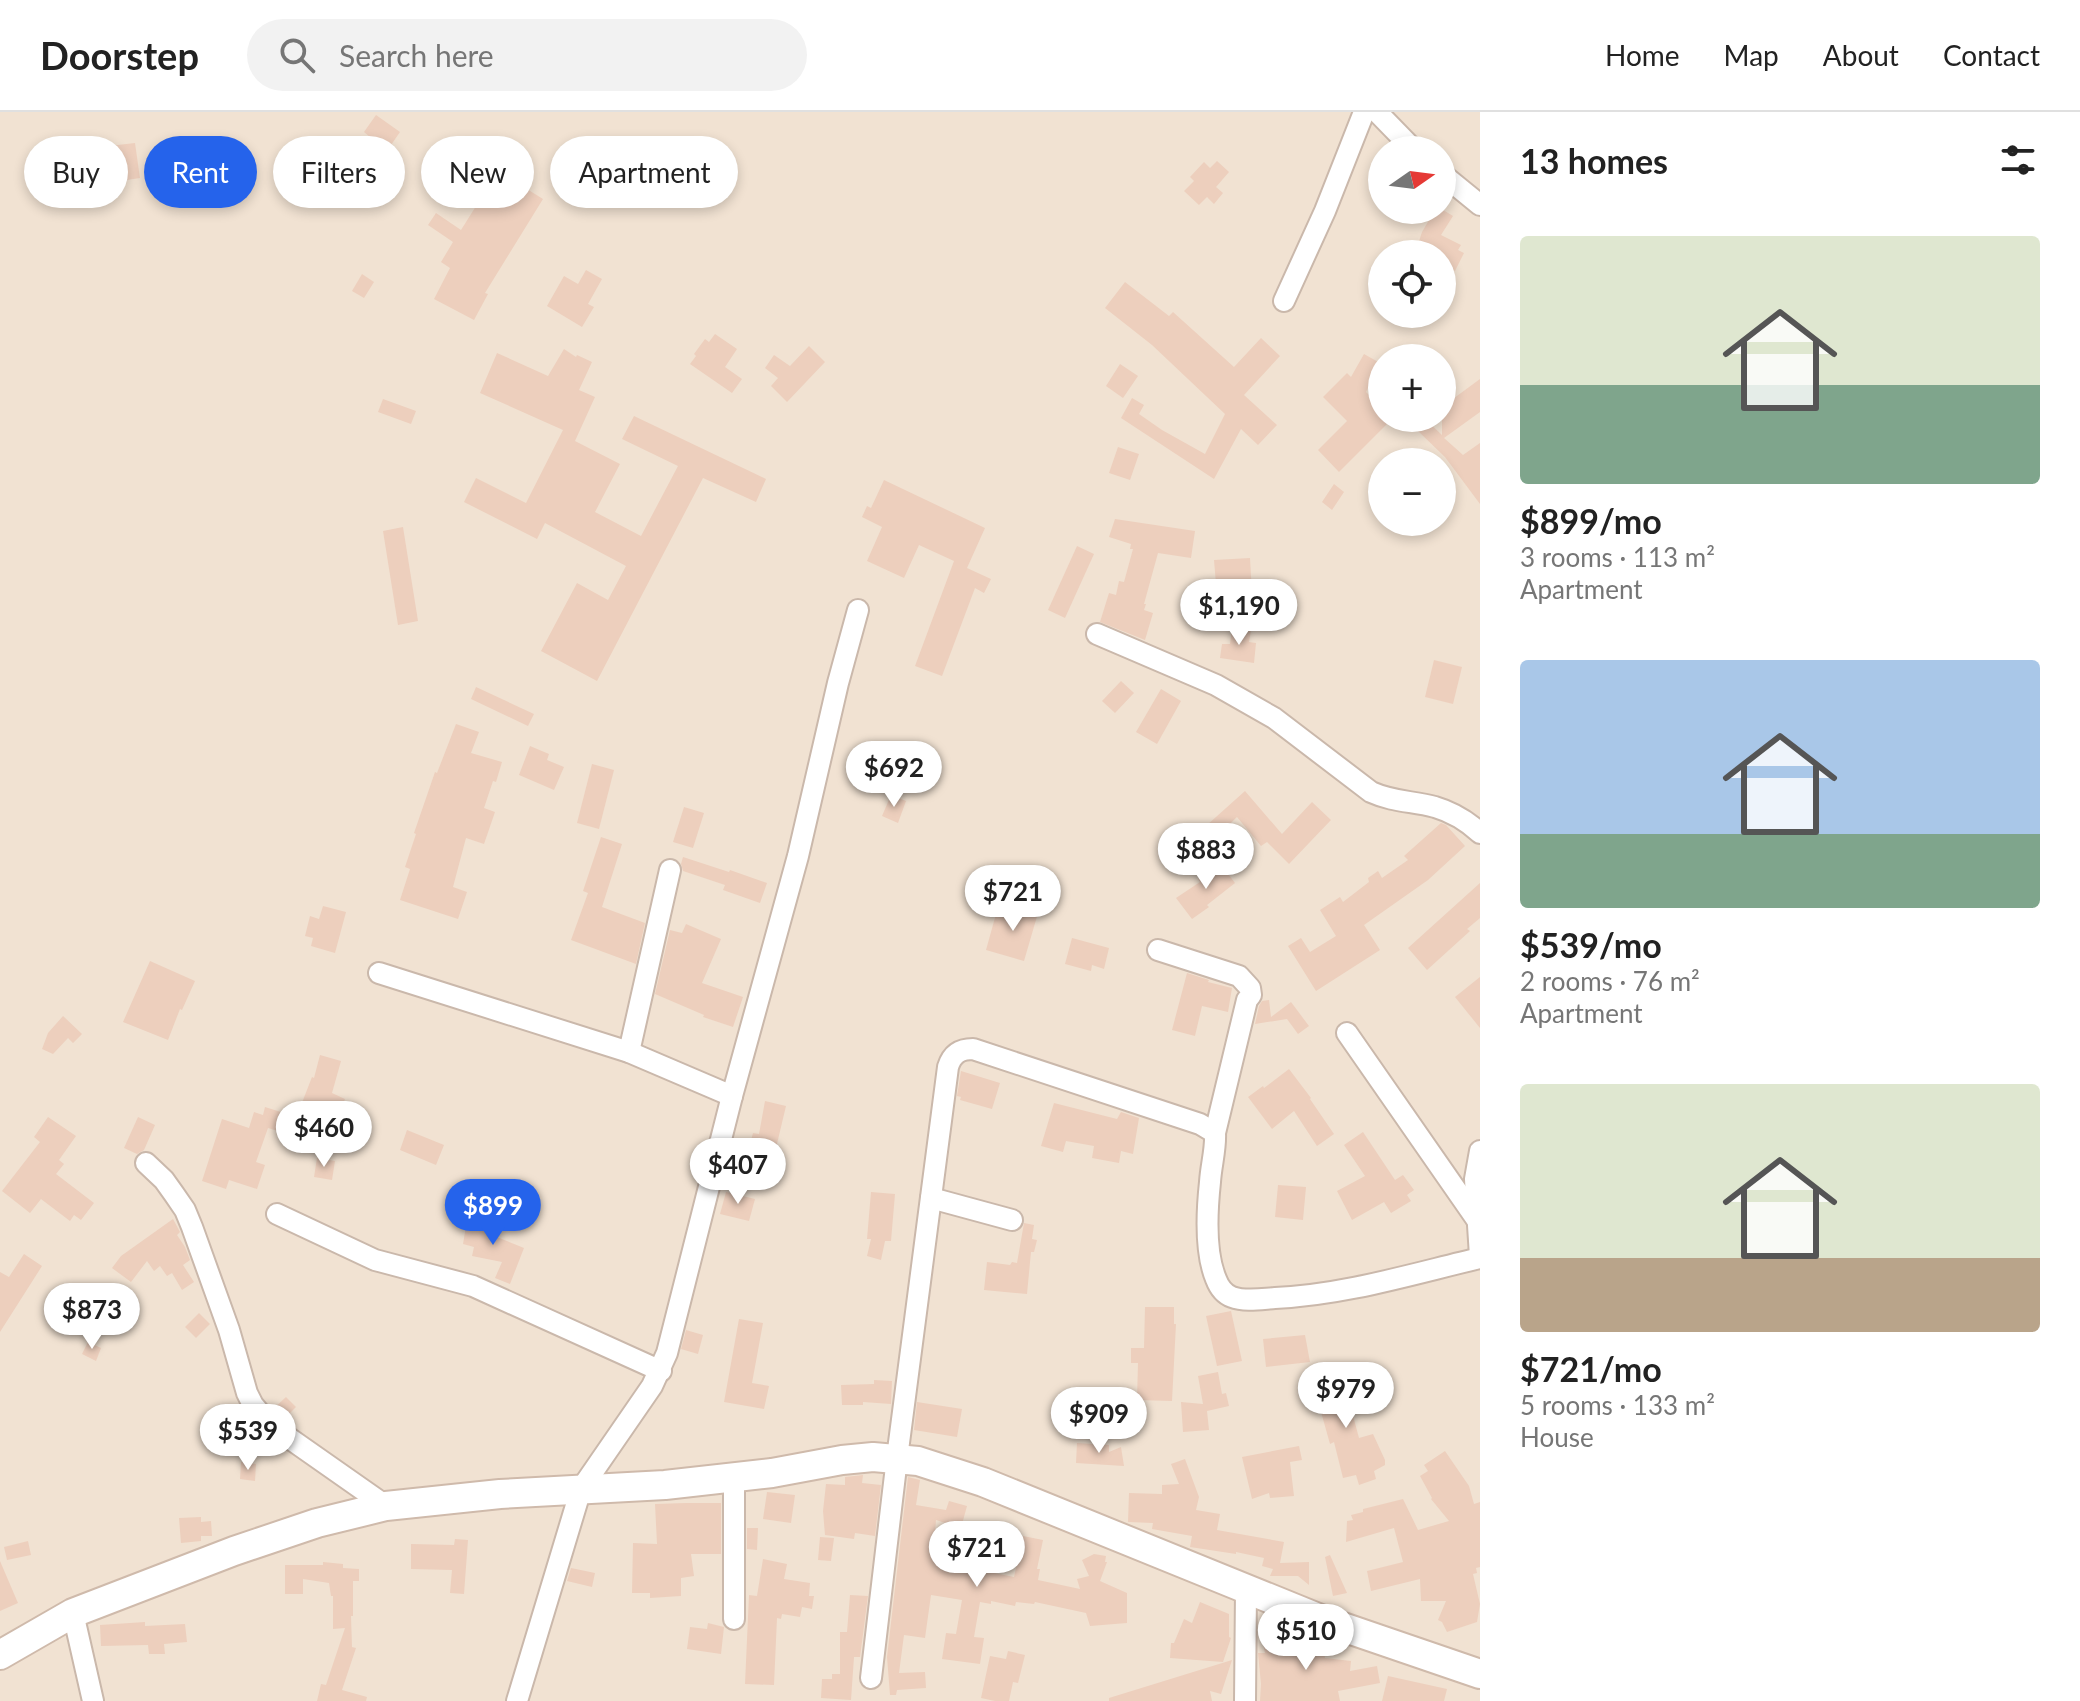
<!DOCTYPE html>
<meta charset="utf-8">
<style>
body{margin:0;font-family:Lato,sans-serif;background:#f2f2f2;color:#222;height:100vh;display:flex;flex-direction:column;font-size:30px;white-space:nowrap}
*{box-sizing:border-box;margin:0}
p{font-size:26px;color:#767676}
.icon{flex:none;width:44px;height:44px;fill:none;stroke:currentColor;stroke-width:2;stroke-linecap:round;stroke-linejoin:round}
.map{position:relative;flex:1;overflow:hidden}
.sheet{display:flex;flex-direction:column;background:#fff;width:600px}
.sheet>*{flex:none}
.hud{position:absolute;left:24px;top:24px;width:760px;height:72px;display:flex;gap:16px}
.needle{width:52px;rotate:76deg}
.controls{position:absolute;left:1368px;top:24px;display:grid;gap:16px}
.controls a{display:grid;place-items:center;width:88px;height:88px;border-radius:50%;background:#fff;box-shadow:0 4px 12px #0003;font-size:40px}
.price{position:absolute;translate:-50% -68px;padding:0 18px;border-radius:28px;background:#fff;color:#222;font-size:26px;line-height:52px;filter:drop-shadow(0 2px 4px #0008)}
.price::after{content:'';position:absolute;left:50%;top:48px;width:24px;height:18px;margin-left:-12px;background:inherit;clip-path:polygon(0 0,100% 0,50% 100%)}
.price.selected{background:#2563eb;color:#fff}
ul{padding:0;list-style:none}
li{display:grid;align-content:center;gap:16px;height:424px;padding:0 40px}
li span{display:grid;place-items:center;height:248px;border-radius:8px;color:#555}
li>.icon{margin-inline-start:auto}
span .icon{width:144px;height:144px;fill:#fffc;stroke-width:1}
li b{font-size:34px}
h2{display:flex;justify-content:space-between;align-items:center;height:96px;padding:0 40px;font-size:34px}
.chip{padding:0 28px;border-radius:36px;background:#fff;box-shadow:0 4px 12px #0003;font-size:28px;line-height:72px}
.chip.selected{background:#2563eb;color:#fff}
header{display:flex;align-items:center;gap:48px;box-sizing:border-box;height:112px;padding:0 40px;background:#fff;border-bottom:2px solid #e0e0e0}
header strong{font-size:38px}
nav{display:flex;gap:44px;margin-inline-start:auto;font-size:28px}
.search{width:560px;height:72px;background:#f2f2f2;display:flex;align-items:center;gap:20px;box-sizing:border-box;padding:0 28px;border-radius:44px;color:#767676;font-size:30px}
main{display:flex;flex:1;min-height:0}
.map>svg:first-child{display:block}
</style>
<header>
<strong>Doorstep</strong>
<div class="search"><svg class="icon" aria-label="search" viewBox="0 0 24 24"><circle cx="10" cy="10" r="6"/><path d="M15 15l6 6"/></svg>Search here</div>
<nav><a>Home</a><a>Map</a><a>About</a><a>Contact</a></nav>
</header>
<main>
<div class="map">
<svg width="1480" height="1589" viewBox="0 0 1480 1589">
<rect width="100%" height="100%" fill="#faf1e3"/>
<path fill="#f1e2d2" fill-rule="evenodd" d="M0 0H1480V1589H0ZM1382 38H1442V98H1382ZM1382 142H1442V202H1382ZM1382 246H1442V306H1382ZM1382 350H1442V410H1382Z"/>
<g fill="#edcfbd">
<polygon points="376,3 400,20 391,33 395,37 374,66 351,50 370,25 364,20"/>
<polygon points="135,31 140,66 114,70 109,34"/>
<polygon points="1217,49 1229,60 1216,75 1223,81 1214,92 1207,85 1199,93 1184,79 1194,69 1190,65 1204,50 1210,56"/>
<polygon points="498,59 543,87 485,181 488,182 474,208 434,187 450,156 441,150 453,130 428,113 436,101 461,118"/>
<polygon points="1435,98 1443,98 1453,104 1441,123 1461,133 1458,138 1464,141 1455,159 1442,152 1442,142 1415,142 1422,120"/>
<polygon points="586,158 602,167 588,192 594,195 582,215 547,194 564,164 578,172"/>
<polygon points="362,162 374,170 364,186 352,179"/>
<polygon points="1125,170 1169,204 1173,200 1234,255 1261,226 1280,244 1244,283 1277,313 1258,333 1241,317 1214,367 1121,306 1132,286 1144,293 1139,302 1162,318 1205,342 1225,302 1152,233 1105,196"/>
<polygon points="715,222 737,237 725,255 742,267 732,281 690,252 696,244 694,242 705,227 709,230"/>
<polygon points="809,234 825,250 787,290 771,274 778,266 765,256 774,243 790,254"/>
<polygon points="564,237 576,245 577,243 592,250 579,278 595,285 575,329 620,352 595,400 641,424 678,354 622,327 634,304 766,367 756,390 703,366 597,569 541,539 577,471 608,488 626,454 545,411 537,427 464,390 476,366 526,391 563,318 480,281 497,241 548,264"/>
<polygon points="1364,242 1380,251 1366,280 1382,296 1382,306 1393,306 1339,360 1318,338 1347,309 1323,285 1347,261 1351,265"/>
<polygon points="1120,252 1138,264 1123,286 1106,274"/>
<polygon points="1480,267 1480,300 1444,326 1463,343 1480,331 1480,392 1445,345 1417,318 1427,309 1442,323 1442,295"/>
<polygon points="383,287 416,299 411,312 378,300"/>
<polygon points="1118,335 1139,342 1130,368 1109,361"/>
<polygon points="884,368 985,416 967,456 991,467 984,481 975,476 942,564 915,554 954,449 919,433 904,466 867,449 882,415 862,405 867,394 871,396"/>
<polygon points="1334,372 1344,380 1332,398 1322,390"/>
<polygon points="1115,407 1195,419 1191,446 1158,441 1144,492 1146,492 1144,498 1153,501 1145,528 1100,510 1109,481 1116,483 1119,469 1124,470 1133,437 1130,437 1131,432 1109,425"/>
<polygon points="403,415 418,509 398,513 383,419"/>
<polygon points="1077,434 1094,442 1065,506 1048,498"/>
<polygon points="1250,446 1252,482 1217,484 1214,448"/>
<polygon points="1232,515 1251,518 1249,530 1256,531 1254,551 1220,546 1222,532 1230,532"/>
<polygon points="1434,548 1462,555 1453,592 1425,585"/>
<polygon points="1121,569 1134,581 1115,601 1102,589"/>
<polygon points="476,575 534,602 528,614 471,587"/>
<polygon points="1161,577 1181,589 1157,632 1136,620"/>
<polygon points="456,612 479,620 471,641 502,650 496,670 493,669 484,696 495,700 484,732 466,726 453,775 467,780 458,807 400,788 410,757 405,755 416,722 414,721 435,660 437,661"/>
<polygon points="530,634 549,642 547,648 564,655 554,678 519,663"/>
<polygon points="592,652 614,658 599,717 577,711"/>
<polygon points="1245,679 1282,722 1312,690 1331,708 1289,752 1267,730 1261,734 1237,705 1208,733 1197,722"/>
<polygon points="891,683 906,689 898,711 882,704"/>
<polygon points="684,695 704,701 693,736 673,730"/>
<polygon points="1441,711 1446,713 1465,734 1428,768 1364,813 1380,838 1316,879 1288,834 1301,826 1310,840 1336,824 1320,798 1340,785 1343,790 1369,770 1368,766 1378,759 1382,766 1408,748 1404,744"/>
<polygon points="601,725 622,732 602,795 645,811 636,852 571,828 588,781 583,779"/>
<polygon points="683,745 729,760 730,758 767,771 760,791 723,778 725,773 683,759 681,752"/>
<polygon points="1219,750 1235,771 1207,793 1209,795 1192,807 1176,786 1200,770 1198,767"/>
<polygon points="1480,771 1480,806 1467,817 1470,819 1427,858 1408,836"/>
<polygon points="1015,792 1038,801 1024,849 986,838 996,802 1009,806"/>
<polygon points="323,794 346,800 335,841 311,834 313,826 305,824 310,804 319,807"/>
<polygon points="686,812 721,827 702,871 743,885 733,915 703,905 704,903 655,882 670,818 682,821"/>
<polygon points="1072,826 1109,836 1104,857 1092,853 1091,859 1065,852"/>
<polygon points="150,849 195,869 182,898 180,897 168,928 123,910"/>
<polygon points="1187,861 1209,868 1208,870 1232,876 1228,900 1202,894 1195,924 1172,918"/>
<polygon points="1480,865 1480,916 1455,885"/>
<polygon points="1269,888 1271,905 1291,890 1309,914 1298,922 1287,907 1255,912 1259,894 1262,889"/>
<polygon points="63,904 82,922 73,931 68,926 53,942 42,937 48,921"/>
<polygon points="320,943 341,949 332,981 345,987 334,1016 298,1001 312,965 314,966"/>
<polygon points="1289,957 1311,986 1310,987 1334,1022 1317,1034 1294,999 1272,1017 1248,985 1263,974 1264,976"/>
<polygon points="961,959 1000,971 992,997 960,988 961,985 957,984"/>
<polygon points="765,989 786,994 771,1057 745,1050 753,1021 759,1022"/>
<polygon points="1054,991 1117,1007 1121,1000 1139,1006 1133,1042 1121,1039 1119,1051 1092,1046 1094,1034 1066,1029 1063,1040 1041,1034"/>
<polygon points="265,995 284,1001 278,1019 268,1016 256,1050 265,1053 257,1077 229,1068 226,1077 202,1069 222,1007 249,1016 254,1000 263,1003"/>
<polygon points="48,1005 76,1024 59,1048 64,1052 56,1062 94,1091 81,1108 74,1103 70,1109 41,1087 30,1101 2,1079 40,1030 34,1025"/>
<polygon points="138,1005 155,1013 144,1038 137,1042 124,1036"/>
<polygon points="407,1018 444,1033 436,1053 400,1038"/>
<polygon points="1363,1020 1395,1068 1403,1063 1414,1078 1407,1083 1411,1089 1391,1101 1384,1090 1352,1108 1337,1079 1365,1064 1344,1033"/>
<polygon points="317,1046 335,1049 332,1068 314,1065"/>
<polygon points="1278,1073 1306,1075 1303,1108 1275,1105"/>
<polygon points="726,1080 755,1087 749,1109 720,1102"/>
<polygon points="871,1080 895,1082 891,1129 885,1129 881,1148 867,1144 871,1127 867,1127"/>
<polygon points="478,1104 495,1107 492,1123 524,1136 510,1172 495,1166 502,1150 472,1144 474,1135 463,1132 467,1108 477,1110"/>
<polygon points="173,1107 180,1120 177,1123 185,1135 190,1148 183,1153 194,1170 182,1178 172,1161 167,1164 160,1154 154,1159 147,1149 131,1170 112,1156 121,1144"/>
<polygon points="1024,1111 1034,1113 1032,1127 1037,1128 1034,1140 1031,1140 1027,1182 984,1178 987,1150 1010,1153 1012,1150 1017,1151"/>
<polygon points="24,1142 42,1154 0,1220 0,1160 9,1165"/>
<polygon points="1145,1195 1174,1195 1174,1212 1176,1212 1172,1289 1137,1288 1138,1251 1131,1251 1131,1236 1144,1236"/>
<polygon points="1231,1199 1242,1249 1217,1254 1206,1204"/>
<polygon points="199,1201 210,1212 196,1226 185,1215"/>
<polygon points="739,1207 763,1211 752,1271 769,1274 764,1297 724,1290"/>
<polygon points="686,1218 703,1223 698,1242 681,1237"/>
<polygon points="1305,1223 1310,1250 1266,1255 1263,1227"/>
<polygon points="88,1230 101,1236 96,1249 82,1242"/>
<polygon points="1218,1260 1222,1282 1226,1281 1229,1294 1207,1299 1209,1318 1183,1320 1181,1290 1203,1292 1198,1264"/>
<polygon points="1345,1260 1348,1273 1345,1274 1359,1326 1373,1322 1385,1348 1385,1353 1374,1359 1376,1367 1359,1373 1356,1363 1343,1366 1334,1330 1330,1332 1316,1282 1311,1284 1307,1271"/>
<polygon points="874,1268 892,1269 891,1292 863,1290 863,1293 842,1293 841,1273 874,1272"/>
<polygon points="286,1285 296,1295 284,1307 273,1297"/>
<polygon points="917,1290 962,1297 957,1325 914,1318"/>
<polygon points="1077,1331 1109,1333 1109,1340 1121,1335 1124,1354 1076,1351"/>
<polygon points="1299,1334 1302,1348 1290,1350 1294,1384 1270,1386 1269,1381 1252,1387 1242,1345"/>
<polygon points="1445,1339 1469,1374 1474,1392 1480,1390 1480,1455 1476,1456 1477,1461 1473,1462 1480,1492 1477,1510 1447,1520 1442,1510 1438,1508 1446,1489 1421,1489 1420,1467 1371,1479 1367,1459 1403,1450 1394,1416 1346,1430 1347,1409 1353,1408 1351,1403 1363,1400 1363,1397 1403,1387 1418,1418 1449,1409 1431,1387 1432,1386 1420,1364 1428,1359 1424,1353"/>
<polygon points="1185,1347 1199,1385 1196,1398 1220,1402 1217,1418 1284,1430 1280,1451 1309,1450 1309,1473 1298,1464 1270,1464 1273,1457 1262,1454 1264,1446 1236,1440 1236,1442 1190,1435 1192,1424 1152,1417 1153,1411 1128,1410 1129,1381 1162,1382 1162,1373 1179,1372 1171,1352"/>
<polygon points="241,1350 256,1352 255,1369 240,1367"/>
<polygon points="863,1363 862,1371 881,1373 875,1424 855,1421 854,1427 825,1423 823,1399 826,1372 845,1373 845,1365"/>
<polygon points="908,1365 920,1368 916,1393 946,1398 949,1389 967,1394 961,1416 936,1408 933,1446 969,1452 969,1456 1014,1465 1023,1424 1043,1428 1037,1457 1040,1457 1038,1468 1080,1477 1077,1467 1089,1464 1082,1448 1094,1442 1106,1444 1105,1450 1107,1450 1100,1469 1127,1481 1127,1511 1090,1514 1086,1501 1035,1490 1034,1492 1016,1490 1015,1494 991,1489 991,1492 980,1490 974,1525 984,1526 980,1552 942,1547 946,1521 956,1522 962,1488 931,1483 925,1526 904,1523 899,1561 925,1560 926,1576 897,1578 896,1583 890,1583 887,1545"/>
<polygon points="767,1380 795,1383 791,1411 763,1407"/>
<polygon points="686,1391 721,1391 721,1442 691,1442 694,1464 681,1466 681,1484 650,1486 650,1481 632,1481 633,1431 657,1432 655,1392"/>
<polygon points="201,1405 201,1410 211,1409 212,1424 201,1424 201,1429 181,1431 179,1406"/>
<polygon points="747,1416 758,1416 757,1438 747,1437"/>
<polygon points="820,1425 834,1426 831,1449 818,1448"/>
<polygon points="455,1427 468,1428 464,1482 450,1481 452,1458 411,1457 411,1432 454,1433"/>
<polygon points="28,1429 31,1443 7,1448 4,1435"/>
<polygon points="1330,1443 1347,1481 1333,1484 1325,1445"/>
<polygon points="763,1447 787,1452 784,1467 810,1471 809,1484 814,1484 812,1497 802,1495 800,1505 782,1502 781,1507 777,1506 774,1573 745,1572 749,1483 757,1484"/>
<polygon points="0,1449 18,1491 0,1499"/>
<polygon points="323,1450 343,1452 343,1456 359,1457 359,1469 353,1469 353,1504 351,1504 352,1535 356,1536 342,1578 367,1585 366,1589 317,1589 321,1572 326,1573 345,1516 333,1517 333,1484 331,1484 329,1471 303,1467 303,1482 285,1482 285,1453 323,1453"/>
<polygon points="571,1456 595,1461 592,1475 567,1469"/>
<polygon points="850,1483 868,1484 860,1545 854,1545 851,1588 821,1586 822,1567 832,1567 832,1562 840,1562 840,1520 847,1520"/>
<polygon points="1200,1490 1229,1502 1229,1525 1231,1526 1223,1550 1170,1546 1171,1531 1174,1531 1184,1507 1192,1511"/>
<polygon points="145,1510 145,1514 185,1512 187,1530 164,1532 165,1542 149,1542 148,1533 101,1534 100,1513"/>
<polygon points="708,1511 724,1515 721,1542 687,1537 690,1515 707,1517"/>
<polygon points="1279,1519 1281,1526 1300,1521 1304,1535 1323,1534 1325,1546 1351,1549 1350,1559 1377,1554 1380,1571 1338,1579 1340,1589 1260,1589 1261,1572 1258,1541 1265,1541 1261,1523"/>
<polygon points="1008,1539 1025,1543 1018,1571 1013,1570 1009,1589 995,1589 981,1586 990,1544 1006,1547"/>
<polygon points="1232,1548 1221,1582 1210,1579 1212,1589 1109,1589 1109,1586"/>
<polygon points="1388,1564 1447,1577 1444,1589 1382,1589"/>
</g>
<g fill="none" stroke-linecap="round" stroke-linejoin="round">
<defs>
<g id="street">
<polyline points="1377,0 1414,38"/>
<polyline points="1442,62 1480,93"/>
<polyline points="1284,189 1325,99 1364,0"/>
<path d="M1097 522 1216 573 1274 606 1371 680C1393 690 1412 689 1435 695 1452 700 1467 709 1480 721"/>
<polyline points="1158,838 1239,864 1250,876 1251,883 1247,888 1215,1021"/>
<polyline points="379,861 629,940 732,984"/>
<polyline points="1347,921 1477,1108"/>
<polyline points="629,940 670,758"/>
<polyline points="1480,1039 1475,1067 1480,1144"/>
<polyline points="146,1051 164,1068 174,1082 185,1098 192,1115 229,1218 247,1281 253,1293 269,1312 386,1394"/>
<polyline points="931,1086 1012,1108"/>
<polyline points="277,1102 375,1148 473,1174 661,1259"/>
<polyline points="734,1365 734,1507"/>
<polyline points="73,1501 93,1589"/>
<path d="M871 1566 897 1346 948 955C952 942 960 937 973 937L1200 1012 1215 1021C1216 1037 1211 1053 1210 1070 1207 1098 1205 1141 1216 1167 1219 1175 1224 1182 1232 1185 1245 1190 1261 1187 1275 1186 1344 1183 1412 1162 1480 1146"/>
<polyline points="517,1589 581,1377 652,1274 667,1241 732,984 798,744 838,571 858,498"/>
<polyline points="1245,1589 1246,1478"/>
</g>
<polyline id="secondary" points="0,1543 73,1501 234,1439 317,1411 386,1394 500,1382 665,1373 772,1361 842,1348 873,1345 918,1349 983,1370 1328,1510 1480,1562"/>
</defs>
<use href="#street" stroke="#cab8ab" stroke-width="24"/>
<use href="#secondary" stroke="#cfbaab" stroke-width="32"/>
<use href="#street" stroke="#fff" stroke-width="20"/>
<use href="#secondary" stroke="#fff" stroke-width="28"/>
</g>
</svg>
<div class="controls">
<a><svg class="needle" viewBox="-14 -14 28 28"><path d="M0-13l5 13h-10z" fill="#e53935"/><path d="M0 13l5-13h-10z" fill="#767676"/></svg></a>
<a><svg class="icon" aria-label="locate" viewBox="0 0 24 24"><circle cx="12" cy="12" r="6"/><path d="M12 2v4M12 18v4M2 12h4M18 12h4"/></svg></a>
<a>+</a>
<a>−</a>
</div>
<b class="price" style="left:1239px;top:535px">$1,190</b>
<b class="price" style="left:894px;top:697px">$692</b>
<b class="price" style="left:1206px;top:779px">$883</b>
<b class="price" style="left:1013px;top:821px">$721</b>
<b class="price" style="left:324px;top:1057px">$460</b>
<b class="price" style="left:738px;top:1094px">$407</b>
<b class="price selected" style="left:493px;top:1135px">$899</b>
<b class="price" style="left:92px;top:1239px">$873</b>
<b class="price" style="left:1346px;top:1318px">$979</b>
<b class="price" style="left:1099px;top:1343px">$909</b>
<b class="price" style="left:248px;top:1360px">$539</b>
<b class="price" style="left:977px;top:1477px">$721</b>
<b class="price" style="left:1306px;top:1560px">$510</b>
<div class="hud">
<a class="chip">Buy</a>
<a class="chip selected">Rent</a>
<a class="chip">Filters</a>
<a class="chip">New</a>
<a class="chip">Apartment</a>
</div>
</div>
<section class="sheet">
<h2>13 homes<svg class="icon" aria-label="filters" viewBox="0 0 24 24"><path d="M4 7h16M4 17h16"/><circle cx="9" cy="7" r="2"/><circle cx="15" cy="17" r="2"/></svg></h2>
<ul>
<li><span style="background:linear-gradient(#dfe7d0 60%,#7fa58c 0)"><svg class="icon" aria-label="home" viewBox="0 0 24 24"><path d="M3 11l9-7 9 7M6 9v11h12V9"/></svg></span><div><b>$899/mo</b><p>3 rooms · 113 m²</p><p>Apartment</p></div></li>
<li><span style="background:linear-gradient(#a9c7e8 70%,#7fa58c 0)"><svg class="icon" aria-label="home" viewBox="0 0 24 24"><path d="M3 11l9-7 9 7M6 9v11h12V9"/></svg></span><div><b>$539/mo</b><p>2 rooms · 76 m²</p><p>Apartment</p></div></li>
<li><span style="background:linear-gradient(#dfe7d0 70%,#b9a48a 0)"><svg class="icon" aria-label="home" viewBox="0 0 24 24"><path d="M3 11l9-7 9 7M6 9v11h12V9"/></svg></span><div><b>$721/mo</b><p>5 rooms · 133 m²</p><p>House</p></div></li>
</ul>
</section>
</main>
